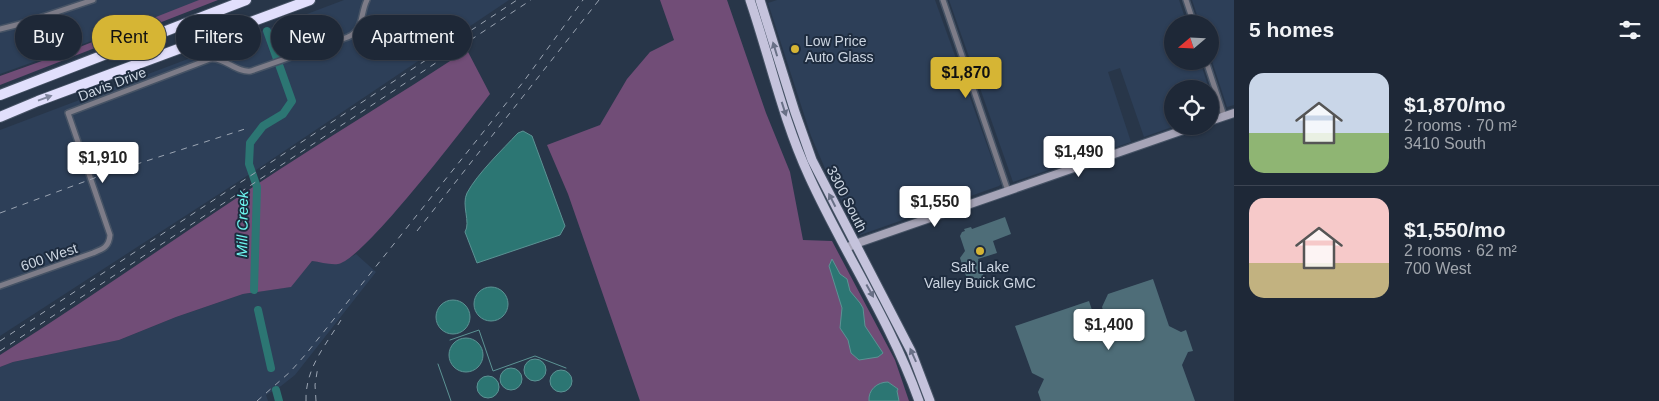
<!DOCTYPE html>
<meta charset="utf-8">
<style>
body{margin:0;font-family:Helvetica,sans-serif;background:#2b3442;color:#f1f3f6;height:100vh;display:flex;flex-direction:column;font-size:19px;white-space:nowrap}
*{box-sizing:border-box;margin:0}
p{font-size:16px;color:#a1a6ad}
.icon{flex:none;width:28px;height:28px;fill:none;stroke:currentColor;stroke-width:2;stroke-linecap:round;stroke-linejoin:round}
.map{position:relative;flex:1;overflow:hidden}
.drawer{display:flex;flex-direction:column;background:#1e2837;width:425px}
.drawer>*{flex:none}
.guide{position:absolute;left:15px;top:15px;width:475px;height:45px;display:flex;gap:10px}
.needle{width:32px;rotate:251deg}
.controls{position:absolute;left:1164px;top:15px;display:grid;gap:10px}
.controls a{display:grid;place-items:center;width:55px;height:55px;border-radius:50%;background:#1e2837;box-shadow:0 1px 4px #0004,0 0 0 1px #3c4452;font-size:25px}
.price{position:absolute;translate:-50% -42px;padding:0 11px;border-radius:5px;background:#fff;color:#222;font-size:16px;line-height:32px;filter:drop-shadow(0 1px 2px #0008)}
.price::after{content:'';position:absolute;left:50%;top:30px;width:15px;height:11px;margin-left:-8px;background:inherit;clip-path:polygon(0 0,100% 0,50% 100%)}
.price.active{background:#d6b534;color:#111}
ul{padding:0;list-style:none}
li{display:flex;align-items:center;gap:15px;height:125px;padding:0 15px}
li+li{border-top:1px solid #3c4452}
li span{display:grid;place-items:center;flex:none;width:140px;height:100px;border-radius:15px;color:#555}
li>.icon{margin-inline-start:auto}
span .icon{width:60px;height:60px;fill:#fffc;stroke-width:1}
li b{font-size:21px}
h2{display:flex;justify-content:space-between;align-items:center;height:60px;padding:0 15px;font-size:21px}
.tag{padding:0 18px;border-radius:22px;background:#1e2837;box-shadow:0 1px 4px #0004,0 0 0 1px #3c4452;font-size:18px;line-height:45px}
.tag.active{background:#d6b534;color:#111}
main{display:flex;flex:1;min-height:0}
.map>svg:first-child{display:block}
</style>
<main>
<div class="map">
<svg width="1234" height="401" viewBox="0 0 1234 401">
<rect width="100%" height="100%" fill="#283649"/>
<g fill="#2d3f58">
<polygon points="0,0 205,0 0,74"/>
<polygon points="344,0 509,0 256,170 0,336 0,130"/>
<polygon points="777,0 935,0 1001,184 999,186 860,235 830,180 811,136 768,3"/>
<polygon points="949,0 1179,0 1187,24 1172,24 1172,61 1200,61 1209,89 1172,89 1172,126 1175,126 1144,137 1120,68 1108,72 1131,142 1013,182"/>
<polygon points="1192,0 1234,0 1234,105 1227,107 1210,55 1210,24 1200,24"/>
<polygon points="356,254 376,272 295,375 281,386 266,395 268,401 0,401 0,367 13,362 119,340 176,317 243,294 290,287 312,261 339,264"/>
</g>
<g fill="#714d77">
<polygon points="199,0 218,0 0,85 0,76 67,52"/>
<polygon points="660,0 727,0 766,113 790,172 803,240 832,241 895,360 909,401 640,401 568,194 547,145 600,125 627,79 650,52 674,40"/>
<path d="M467 50 490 94C468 122 364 260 338 264 330 265 320 262 312 261L291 287 243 294 176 317 119 340 13 362 0 367V355C84 302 164 246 247 191 319 143 394 98 467 50Z"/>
</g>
<g fill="#2c7673" stroke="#5c9394">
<path d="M523 131 532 136 565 226 560 235 477 263 465 232C471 222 461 205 467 193 477 174 503 149 518 133Z"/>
<polygon points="832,259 840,274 847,279 850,291 860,303 863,308 865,326 883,353 878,357 859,360 851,353 848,340 840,328 842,308 829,266"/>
<circle cx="491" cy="304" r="17"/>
<circle cx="453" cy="317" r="17"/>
<circle cx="466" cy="355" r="17"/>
<circle cx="535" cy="370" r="11"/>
<circle cx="511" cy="379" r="11"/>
<circle cx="561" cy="381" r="11"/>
<circle cx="488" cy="387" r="11"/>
<path d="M888 382 898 389 897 391 899 401H869C868 390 877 382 888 382Z"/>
</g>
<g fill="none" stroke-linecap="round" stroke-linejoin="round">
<g stroke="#5c9394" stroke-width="1">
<polyline points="450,340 479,330 493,371 535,356 566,368"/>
<polyline points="438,364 451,401"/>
</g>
<g stroke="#2c7673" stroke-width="8">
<polyline points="254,290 257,187 249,164 250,143 263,126 283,114 292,101 267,31"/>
<polyline points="258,310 271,368"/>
<polyline points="276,390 279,401"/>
</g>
</g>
<g fill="#4e6d78">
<polygon points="1005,217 1011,234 993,241 997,253 978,259 985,280 990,279 991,282 983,285 972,284 966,276 960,258 965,251 960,236 962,232 965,231 964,229 971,227 972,229"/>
<polygon points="1153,279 1169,326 1181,332 1186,330 1193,351 1188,352 1182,365 1195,401 1041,401 1038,392 1044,379 1032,373 1015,326 1089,301 1093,313 1103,310 1102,307 1108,294"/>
</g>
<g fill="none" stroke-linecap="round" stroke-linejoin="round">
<defs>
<g id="street">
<polyline points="943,0 1008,191"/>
<polyline points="1186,0 1194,24"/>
<polyline points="0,29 24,23 93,0"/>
<polyline points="1206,61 1224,116"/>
<path d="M0 286 93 253C103 249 109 247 110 235L68 113 210 59C225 57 236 73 251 71L348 37C364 30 360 14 367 0"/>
</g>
<g id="secondary">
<polyline points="1210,121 1234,113"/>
<polyline points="846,248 855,244 1195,126"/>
</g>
<g id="primary">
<path d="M750 0C770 59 783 120 809 176 844 253 890 320 919 401"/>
<polyline points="760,0 795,112 812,160 911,351 930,401"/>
</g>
<g id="highway">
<polyline points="0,95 246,0"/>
<polyline points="0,117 38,101 310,0"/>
</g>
</defs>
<use href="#street" stroke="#465365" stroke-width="8"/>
<use href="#secondary" stroke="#465365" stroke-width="10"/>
<use href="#primary" stroke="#465365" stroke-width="11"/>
<use href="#highway" stroke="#465365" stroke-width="12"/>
<use href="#street" stroke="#7d7c88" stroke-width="5"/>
<use href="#secondary" stroke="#a6a4b7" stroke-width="8"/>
<use href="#primary" stroke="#c5c3dc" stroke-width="9"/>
<use href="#highway" stroke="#e1dffc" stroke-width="10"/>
<g stroke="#9ba5b3" stroke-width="1" stroke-dasharray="6 6" stroke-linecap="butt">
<polyline points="0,213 97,177 248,128"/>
<polyline points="417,231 599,0"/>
<polyline points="0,341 517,0"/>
<polyline points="0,351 531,0"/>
<polyline points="257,401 290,372 306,354 524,81 583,0"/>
<path d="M306 401C305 369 325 346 341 320"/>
<polyline points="316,401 315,385 318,366"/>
</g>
</g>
<defs><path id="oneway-solid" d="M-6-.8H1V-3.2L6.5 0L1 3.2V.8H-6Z" transform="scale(1.25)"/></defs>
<g fill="#697086">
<use href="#oneway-solid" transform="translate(775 49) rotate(-107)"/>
<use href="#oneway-solid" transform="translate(784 109) rotate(72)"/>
<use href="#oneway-solid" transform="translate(832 200) rotate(-117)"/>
<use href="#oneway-solid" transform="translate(870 291) rotate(61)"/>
<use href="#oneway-solid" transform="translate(913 355) rotate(-114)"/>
</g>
<use fill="#80869e" href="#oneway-solid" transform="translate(45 98) rotate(-20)"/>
<g fill="#d6b534" stroke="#1e2c3f" stroke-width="2">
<circle cx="795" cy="49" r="5"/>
<circle cx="980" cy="251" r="5"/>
</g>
<g text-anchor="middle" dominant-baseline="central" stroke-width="4" stroke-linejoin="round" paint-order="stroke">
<g font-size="14" fill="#cdd6e2" stroke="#1e2c3f" text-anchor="start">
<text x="805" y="41">Low Price<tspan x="805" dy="16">Auto Glass</tspan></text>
<text x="980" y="267" text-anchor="middle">Salt Lake<tspan x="980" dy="16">Valley Buick GMC</tspan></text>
</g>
<g font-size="14" fill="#cdd6e2" stroke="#1e2c3f">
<text transform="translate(112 84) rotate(-21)">Davis Drive</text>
<text transform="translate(847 199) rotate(63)">3300 South</text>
<text transform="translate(49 257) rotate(-19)">600 West</text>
</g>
<g font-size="15" font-style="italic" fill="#6df7f1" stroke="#1e2c3f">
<text transform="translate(242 224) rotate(-89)">Mill Creek</text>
</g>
</g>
</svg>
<div class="controls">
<a><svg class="needle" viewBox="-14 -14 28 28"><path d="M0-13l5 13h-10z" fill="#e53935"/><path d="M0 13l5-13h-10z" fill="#a1a6ad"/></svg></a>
<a><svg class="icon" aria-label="locate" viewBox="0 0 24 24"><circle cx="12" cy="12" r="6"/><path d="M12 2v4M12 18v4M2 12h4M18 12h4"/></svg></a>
</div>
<b class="price active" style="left:966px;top:99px">$1,870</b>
<b class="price" style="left:1079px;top:178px">$1,490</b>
<b class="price" style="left:103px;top:184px">$1,910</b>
<b class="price" style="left:935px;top:228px">$1,550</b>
<b class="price" style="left:1109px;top:351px">$1,400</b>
<div class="guide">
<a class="tag">Buy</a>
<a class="tag active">Rent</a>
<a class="tag">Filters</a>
<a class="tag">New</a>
<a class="tag">Apartment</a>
</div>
</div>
<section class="drawer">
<h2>5 homes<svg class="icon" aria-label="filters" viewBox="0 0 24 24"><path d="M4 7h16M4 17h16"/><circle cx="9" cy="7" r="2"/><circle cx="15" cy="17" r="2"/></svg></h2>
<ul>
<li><span style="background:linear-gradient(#c9d6e8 60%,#8fb573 0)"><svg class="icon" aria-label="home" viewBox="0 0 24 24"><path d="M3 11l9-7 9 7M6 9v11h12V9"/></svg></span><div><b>$1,870/mo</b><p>2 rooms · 70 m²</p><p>3410 South</p></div></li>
<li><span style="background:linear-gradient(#f6c9c9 65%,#c2b280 0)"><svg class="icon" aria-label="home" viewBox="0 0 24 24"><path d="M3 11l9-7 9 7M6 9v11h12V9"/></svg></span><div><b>$1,550/mo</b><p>2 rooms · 62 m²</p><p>700 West</p></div></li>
</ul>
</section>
</main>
